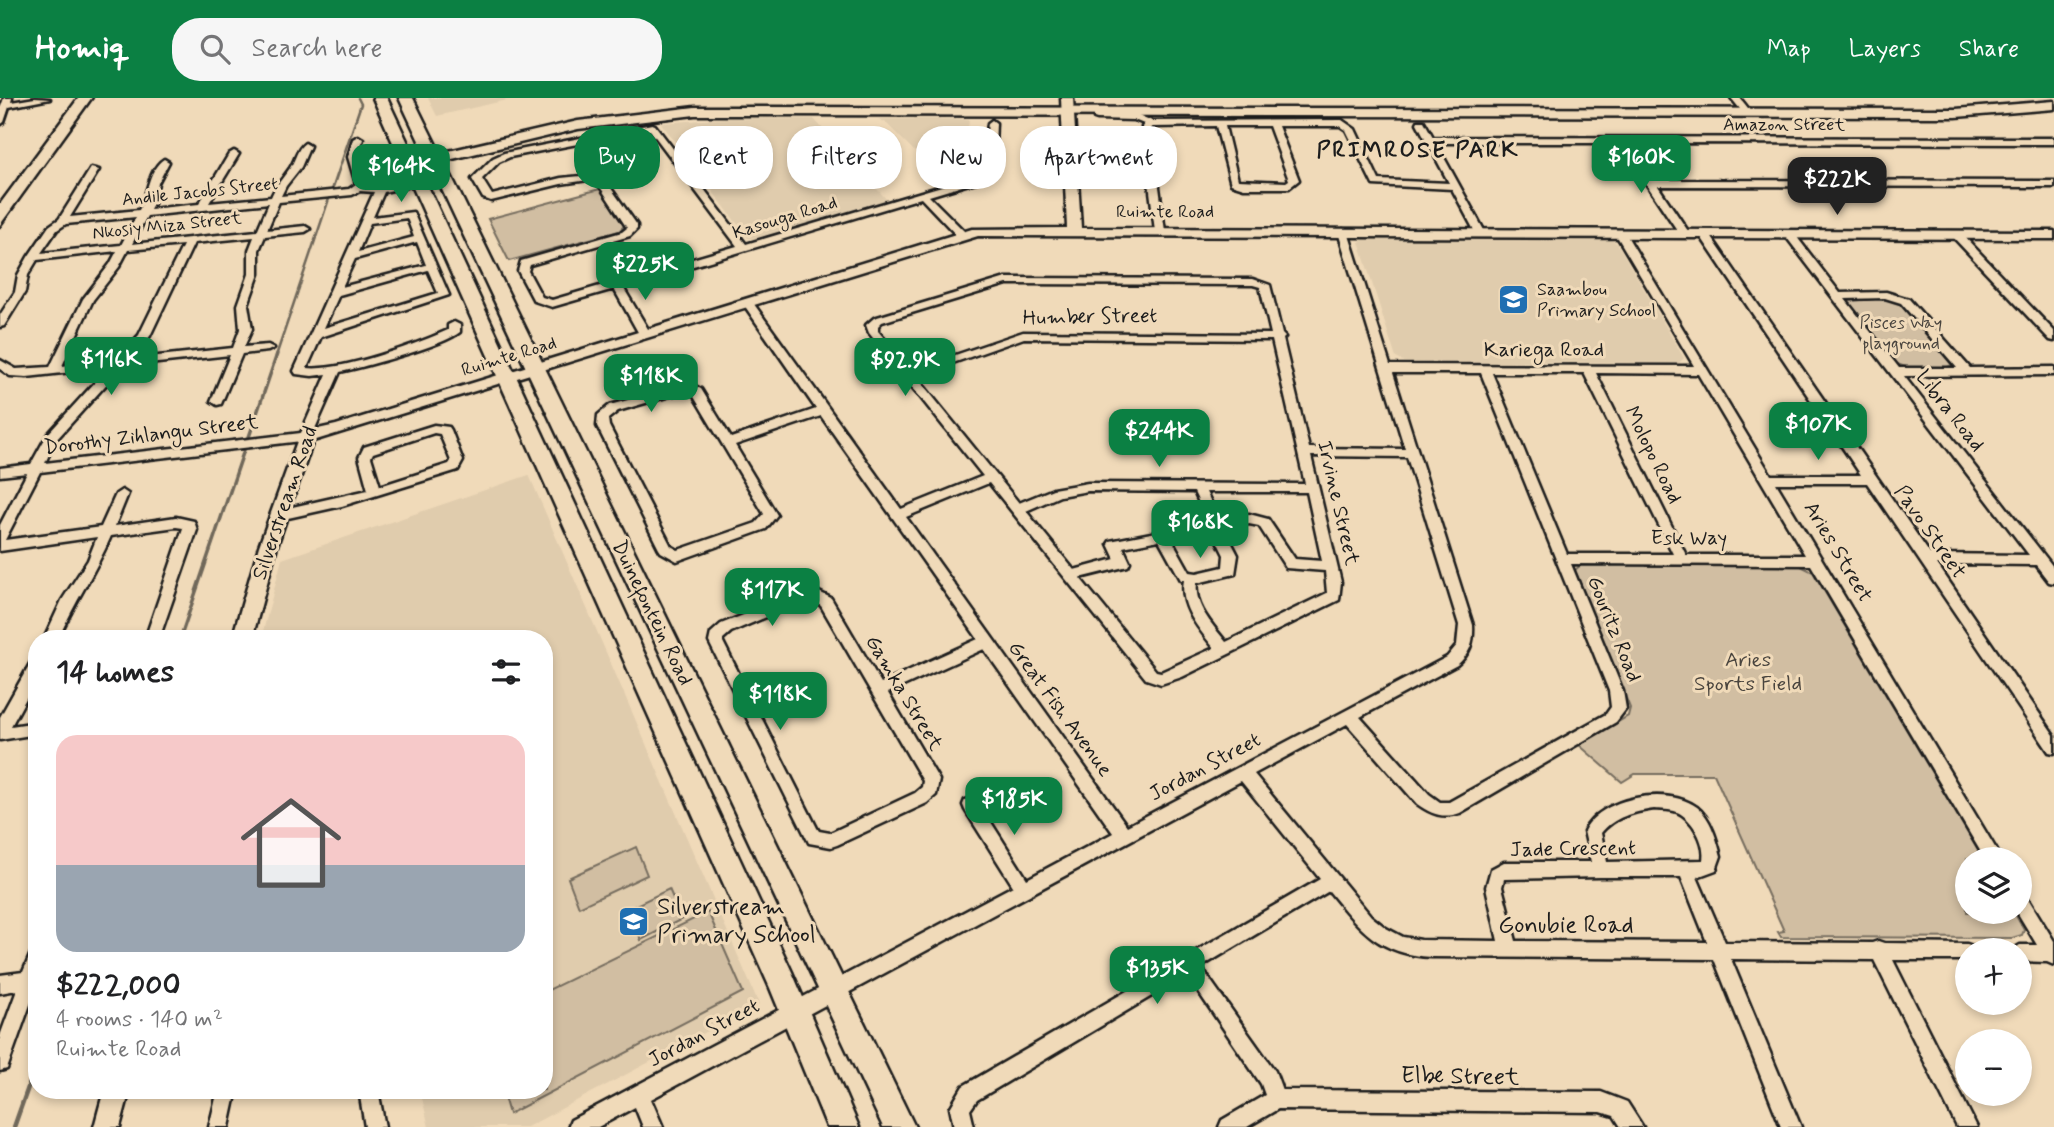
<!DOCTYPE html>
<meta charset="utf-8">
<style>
body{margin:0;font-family:Mynerve,sans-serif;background:#f6f6f6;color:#202124;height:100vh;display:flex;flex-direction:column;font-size:26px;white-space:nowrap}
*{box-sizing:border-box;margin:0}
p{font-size:23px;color:#757577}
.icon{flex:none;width:38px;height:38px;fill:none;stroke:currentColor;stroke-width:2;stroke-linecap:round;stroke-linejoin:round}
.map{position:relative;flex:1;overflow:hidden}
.panel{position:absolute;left:28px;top:532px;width:525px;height:469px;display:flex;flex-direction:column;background:#fff;border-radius:28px;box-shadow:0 4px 10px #0003}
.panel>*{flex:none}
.top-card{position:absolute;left:574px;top:28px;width:665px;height:63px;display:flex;gap:14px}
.tools{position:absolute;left:1955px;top:749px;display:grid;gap:14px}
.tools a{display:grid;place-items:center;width:77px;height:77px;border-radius:50%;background:#fff;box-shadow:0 4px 10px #0003;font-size:35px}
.price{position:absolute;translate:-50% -60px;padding:0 16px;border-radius:14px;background:#0b8043;color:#fff;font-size:23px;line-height:46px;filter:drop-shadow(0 2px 4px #0008)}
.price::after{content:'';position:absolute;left:50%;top:42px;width:21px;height:16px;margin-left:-10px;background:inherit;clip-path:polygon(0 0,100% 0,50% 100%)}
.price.current{background:#222;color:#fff}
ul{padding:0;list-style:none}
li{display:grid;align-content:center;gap:14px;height:371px;padding:0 28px}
li span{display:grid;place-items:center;height:217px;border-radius:21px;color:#555}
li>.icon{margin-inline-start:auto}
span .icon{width:126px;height:126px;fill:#fffc;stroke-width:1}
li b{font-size:30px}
h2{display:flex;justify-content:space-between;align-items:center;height:84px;padding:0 28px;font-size:30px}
.pill{padding:0 24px;border-radius:28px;background:#fff;box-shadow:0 4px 10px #0003;font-size:24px;line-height:63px}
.pill.current{background:#0b8043;color:#fff}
header{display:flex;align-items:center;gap:42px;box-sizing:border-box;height:98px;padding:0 35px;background:#0b8043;color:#fff}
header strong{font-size:33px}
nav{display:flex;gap:38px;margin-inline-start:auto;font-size:24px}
.search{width:490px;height:63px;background:#f6f6f6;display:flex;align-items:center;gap:18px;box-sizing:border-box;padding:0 24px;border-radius:28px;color:#757577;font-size:26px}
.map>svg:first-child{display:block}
</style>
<header>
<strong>Homiq</strong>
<div class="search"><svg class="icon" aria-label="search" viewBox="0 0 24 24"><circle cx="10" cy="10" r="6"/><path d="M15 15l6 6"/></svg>Search here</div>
<nav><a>Map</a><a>Layers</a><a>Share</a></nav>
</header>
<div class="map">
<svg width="2054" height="1029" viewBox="0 0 2054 1029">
<rect width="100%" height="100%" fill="#f0dab9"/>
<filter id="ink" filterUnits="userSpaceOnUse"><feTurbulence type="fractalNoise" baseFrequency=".0143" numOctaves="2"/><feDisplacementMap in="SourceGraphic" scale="14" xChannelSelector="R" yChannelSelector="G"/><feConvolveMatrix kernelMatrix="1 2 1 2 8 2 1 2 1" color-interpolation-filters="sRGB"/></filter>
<g filter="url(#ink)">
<g fill="#e0ccad">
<polygon points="428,0 516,0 437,18"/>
<polygon points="730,20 814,21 887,102 757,141 748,140 661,25"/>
<polygon points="878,21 969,21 968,32 983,36 980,72 946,85 885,24"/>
<polygon points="1365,141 1608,141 1617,145 1684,260 1679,265 1405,264 1396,260 1359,144"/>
<polygon points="529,377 759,906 527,1029 429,1029 420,992 544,992 544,541 261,541 282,461"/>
</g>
<g fill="#d1bea2" stroke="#766d5f" stroke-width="2">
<polygon points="600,91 624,128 619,133 509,163 488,121"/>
<path d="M1889 200 1900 203 1952 267C1939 274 1911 272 1897 266L1847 203Z"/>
<polygon points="1581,467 1801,468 1813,474 1983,761 1967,761 1967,814 2014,814 2024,832 2022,837 2012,840 1781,839 1778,834 1784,833 1714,676 1635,676 1622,684 1579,647 1628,618 1630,610 1575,472"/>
<polygon points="636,749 647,777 579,809 568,780"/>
<polygon points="669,791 682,821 641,842 634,823 638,820 634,808"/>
<polygon points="708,814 743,894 509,1016 502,992 544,992 544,894"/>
</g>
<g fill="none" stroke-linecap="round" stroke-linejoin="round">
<polyline stroke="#6f675a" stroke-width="2.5" points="276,258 361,6 358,0"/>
<g stroke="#6f675a" stroke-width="3.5">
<polyline points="249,339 277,256"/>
<polyline points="180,541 244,352"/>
</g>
<polyline stroke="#6f675a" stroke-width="4.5" points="14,1029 37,964"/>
<defs>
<g id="street">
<polygon points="4,0 12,0 11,4 35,0 50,1 9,9 4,24 0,27 0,11"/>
<polygon points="1731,0 1740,0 1752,15 1751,17 1745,17"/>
<path d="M1094 16H1136L1152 23 1342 22 1355 31 1379 82 1449 85 1417 25 1418 23H1424L1433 39 2054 40V46L1629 45 1654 82 2054 83V89L1658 88 1690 136 1685 139 1681 138 1619 45H1436L1485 134 1480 137 1475 134 1452 91 1373 87 1346 32 1340 28H1278L1299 82 1289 90H1244L1231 86 1216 28 1153 29 1151 30 1165 133 1160 136 1155 133 1142 29 1144 26 1134 22 1097 21 1094 20ZM1225 28H1269L1289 82 1286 84 1238 82Z"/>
<path d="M992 22 996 25 994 73 989 80 929 98 966 135V139H958L921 100 623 189 651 236 645 239 639 236 614 191 552 209 534 203 518 173 521 163 622 134 627 130 595 81 561 86 491 103 483 100 472 81 493 60 504 55 652 26 655 27 746 146 982 76 988 25ZM650 32 737 148 552 202 542 199 528 173 530 167 630 138 637 131V127L601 76 561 80 492 97 482 81 499 64 510 59Z"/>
<path d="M358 38 363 41 358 59 365 88 380 89 419 82 424 85 384 94 373 119 413 114 449 197 321 239 307 270C341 274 417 246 448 232V227L454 224 460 227V234C443 248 364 269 340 274L310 342 40 374 5 442 101 429 116 396 122 392 128 396 115 428 176 419 194 423 197 432 159 541H145L183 430 176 429 111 438C96 473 74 505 58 541H44L62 502 88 462 97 439 0 453V427L27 375 0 378V370L31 366 47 337 108 270 27 279 10 278 0 271V262L16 271 50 269 83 201 110 166 117 153 37 162 28 177 25 194 4 228 0 229V217L15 194 18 177 28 159 49 128 59 121 91 70 99 72 70 119 139 112C148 97 148 71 164 61L169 64 158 85 155 102 150 111 199 106 229 56 234 53 239 56 209 105 271 99C276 87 283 80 290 70 296 61 297 50 305 45L310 48 301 69 286 88 281 98 349 91 356 86 348 59 353 41ZM360 93 374 94 294 273 296 276 312 278 327 276 301 335 45 365 56 342 122 269 230 257 211 303 217 307 221 306 242 256 268 253 274 250 268 247 244 249 252 231 248 207 259 176V152L265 138 305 134 310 131 305 128 267 132 279 104 352 97ZM269 105 257 133 132 146 147 118ZM136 119 121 147 41 155 57 132 66 126ZM407 120 414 139 358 154 370 125ZM254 139 249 152V176L238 207 240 231 233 250 130 261 150 238 194 145ZM417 144 426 167 342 189 355 161ZM183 147 139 237 116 262 62 268 93 202 119 169 128 152ZM428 172 438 195 324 230 339 197Z"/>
<path d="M1343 131 1348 134 1390 267 1694 268 1615 135 1624 133 1771 377H1861L1699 136 1708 134 1930 456 2029 457 1784 136 1793 134 1840 195 1886 194 1909 201 1970 270 2054 269V277L1904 278 2054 470V485L2049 484 2036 467 1937 466 2054 637V655L2049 654 1867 385H1776L2002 761H1985L1811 467 1571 466 1623 593 1626 611 1616 624 1460 715C1443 721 1431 716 1417 706L1347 626 1254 676 1371 818 1386 830 1403 839 1421 842 1498 843 1486 789 1491 771 1504 764H1591L1584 733C1600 699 1668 687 1697 709 1711 720 1717 742 1721 758L1716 772 1697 779 1725 844 1872 845 1878 843 1884 845 1967 846 1973 848 1975 852H1967V862H1893L1977 1029H1957L1874 862 1731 861 1801 1029H1781L1714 861 1431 859C1378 856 1360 831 1329 793L1201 869 1275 973 1282 992 1601 994 1627 1004 1643 1029H1621L1614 1018 1601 1014 1278 1011 1247 1029H1219L1222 1022 1265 997 1261 986 1187 877 977 1002 970 1012 974 1029H954L950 1010 963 988 1320 781 1241 683 651 1001 663 1029H643L635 1009 598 1029H568L571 1022 1013 788 965 712 963 707 965 702 971 700 977 702 1027 781 1113 735 984 551 888 595 939 682 936 697 927 705 837 747 831 749 809 745 709 544 711 535 721 526 803 493H817L831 500 881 585 978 541 821 318 735 347 777 417 766 431 677 463 661 454 659 451 597 328 598 317 610 307 689 285 701 291 731 340 816 311 742 204 743 202H751L901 411 983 378 869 235 866 227 874 220 1006 180 1253 181 1270 187 1282 236 1285 239 1283 241 1309 350 1405 351 1338 134ZM1007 186 1253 187 1260 189 1271 236 1023 234 911 272 878 233V228L882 224ZM1885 200 1901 205 1957 270H1899L1845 201ZM1024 240 1272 242 1305 386 1088 385 1053 391 1019 405 916 278ZM1393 275H1481L1609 593 1611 609 1606 616 1449 704H1440L1429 696 1360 619 1457 567C1470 556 1474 544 1473 527ZM1492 275H1584L1673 456H1567ZM1596 275 1698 276 1805 457H1686ZM687 293 693 297 764 416 756 425 678 452 671 448 609 328 608 321 618 313ZM1311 358 1407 359 1459 527 1457 547 1447 559 1127 728 906 419 989 385 1146 581 1161 586 1182 579 1339 502 1341 484ZM1088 393 1194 394 1208 424 1110 443 1108 446 1115 461 1074 472 1026 413 1060 398ZM1206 394H1307L1322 463 1295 461 1268 421 1249 416 1220 422ZM1249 426 1259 428 1286 470 1325 473 1327 495 1226 544C1213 527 1194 509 1197 485L1235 476 1238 457 1224 430ZM1212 433 1224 457 1223 469 1197 475 1190 474 1171 440ZM1159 442 1181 482H1184C1179 509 1199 531 1214 550L1161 574 1156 573 1080 480 1128 468 1130 464 1123 449ZM804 503H814L821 508 923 683 922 689 915 695 830 735 819 733 817 730 723 544V541L731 534ZM1654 711C1661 712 1670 711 1677 714 1693 721 1706 745 1703 762L1607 764 1601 735C1614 719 1633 714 1654 711ZM1600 779H1681L1707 844 1516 843 1502 789 1504 781Z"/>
<polygon points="1957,134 1961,135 2054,233 2054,243 2050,242 1953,139 1953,135"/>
<path d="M434 327 449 329 451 332 463 363 458 372 342 408 279 422 273 417 279 412 368 392 359 359 364 349ZM434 335 440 336 451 363 449 366 380 388 371 359 373 355Z"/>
<polygon points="37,560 37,580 11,628 37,624 37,636 0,642 0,619 32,562"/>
<polygon points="2020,795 2026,797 2054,843 2054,867 2047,864 2020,863 2020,852 2012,852 2020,847 2037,847 2017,814 2020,814"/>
<polygon points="37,853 37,887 7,971 0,973 0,938 17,892 0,895 0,877 23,874 31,855"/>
<polygon points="218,992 237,992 229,1029 209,1029"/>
<polygon points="359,992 378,992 385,1029 365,1029"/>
</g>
<g id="secondary">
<polygon points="1061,0 1073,0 1081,130 2054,133 2054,141 978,138 313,343 277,448 252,541 232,541 259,448 300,335 336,327 972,131 1067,130"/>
<polygon points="104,992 130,992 120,1029 94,1029"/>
</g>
<polygon id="primary" points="373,0 387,0 415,60 426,58 399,0 413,0 440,55 578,23 695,9 1956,11 2054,3 2054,11 1956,19 695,17 578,31 444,63 915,1029 883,1029 430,66 419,69 792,874 859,1029 827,1029 770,890"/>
</defs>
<use href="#street" stroke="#1c1c1c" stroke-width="5"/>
<use href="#secondary" stroke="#1c1c1c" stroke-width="5"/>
<use href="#primary" stroke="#1c1c1c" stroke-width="5"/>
<use href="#street" fill="#f0dab9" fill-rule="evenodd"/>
<use href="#secondary" fill="#f0dab9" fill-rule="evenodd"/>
<use href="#primary" fill="#f0dab9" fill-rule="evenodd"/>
<g stroke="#1c1c1c" stroke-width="2.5">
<polyline points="0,104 77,0"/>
<polyline points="0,129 93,0"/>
</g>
</g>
</g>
<defs>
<symbol id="school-square" viewBox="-11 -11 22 22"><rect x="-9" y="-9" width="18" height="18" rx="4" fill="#1f6fb2" stroke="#f0dab9"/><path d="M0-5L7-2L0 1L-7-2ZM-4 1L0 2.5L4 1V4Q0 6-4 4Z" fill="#fff"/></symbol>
</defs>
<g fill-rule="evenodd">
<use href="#school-square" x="1496" y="184" width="35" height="35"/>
<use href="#school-square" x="616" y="806" width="35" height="35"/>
</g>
<g text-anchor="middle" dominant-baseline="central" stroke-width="6" stroke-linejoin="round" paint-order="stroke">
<g font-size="18" fill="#1c1c1c" stroke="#f0dab9">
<text x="1784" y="27">Amazon Street</text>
<text transform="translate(200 94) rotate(-6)">Andile Jacobs Street</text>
<text x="1165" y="114">Ruimte Road</text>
<text transform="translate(785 120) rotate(-17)">Kasouga Road</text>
<text transform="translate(167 128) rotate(-6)">Nkosiy Miza Street</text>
<text transform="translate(509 259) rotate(-17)">Ruimte Road</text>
</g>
<g font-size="18" fill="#1c1c1c" stroke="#f0dab9" text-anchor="start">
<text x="1537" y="192">Saambou<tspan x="1537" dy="21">Primary School</tspan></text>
</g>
<g font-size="18" fill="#49443e" stroke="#f0dab9">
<text x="1901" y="225">Pisces Way<tspan x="1901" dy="21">playground</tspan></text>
</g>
<g font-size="21" fill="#1c1c1c" stroke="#f0dab9">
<text transform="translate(1090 219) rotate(-1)">Humber Street</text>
<text x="1544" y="252">Kariega Road</text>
<text transform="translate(1950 313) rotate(52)">Libra Road</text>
<text transform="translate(151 337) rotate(-7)">Dorothy Zihlangu Street</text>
<text transform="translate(1653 357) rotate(64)">Molopo Road</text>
<text transform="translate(285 405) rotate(-71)">Silverstream Road</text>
<text transform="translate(1338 405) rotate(77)">Irvine Street</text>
<text transform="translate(1930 434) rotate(55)">Pavo Street</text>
<text x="1689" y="440">Esk Way</text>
<text transform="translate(1838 454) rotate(59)">Aries Street</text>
<text transform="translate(652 515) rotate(64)">Duinefontein Road</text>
<text transform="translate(1614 531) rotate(68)">Gouritz Road</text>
<text transform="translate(904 595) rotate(59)">Gamka Street</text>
<text transform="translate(1060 611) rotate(54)">Great Fish Avenue</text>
<text transform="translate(1205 669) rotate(-28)">Jordan Street</text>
<text transform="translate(1573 751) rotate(-1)">Jade Crescent</text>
<text transform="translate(704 935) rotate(-28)">Jordan Street</text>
</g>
<g font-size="21" fill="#49443e" stroke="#f0dab9">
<text x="1748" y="562">Aries<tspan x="1748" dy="24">Sports Field</tspan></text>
</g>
<g font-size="23" font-weight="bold" letter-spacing="2" fill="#1c1c1c" stroke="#f0dab9">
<text x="1418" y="53">PRIMROSE PARK</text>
</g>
<g font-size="24" fill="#1c1c1c" stroke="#f0dab9" text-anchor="start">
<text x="657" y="809">Silverstream<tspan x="657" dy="28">Primary School</tspan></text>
</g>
<g font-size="24" fill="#1c1c1c" stroke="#f0dab9">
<text x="1566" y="827">Gonubie Road</text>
<text transform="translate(1460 979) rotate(1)">Elbe Street</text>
</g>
</g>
</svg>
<div class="tools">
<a><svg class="icon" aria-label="layers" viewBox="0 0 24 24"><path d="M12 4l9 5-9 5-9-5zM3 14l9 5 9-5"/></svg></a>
<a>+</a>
<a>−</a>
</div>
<b class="price" style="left:1641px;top:97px">$160K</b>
<b class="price" style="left:401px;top:106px">$164K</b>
<b class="price current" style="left:1837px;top:119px">$222K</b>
<b class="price" style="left:645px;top:204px">$225K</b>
<b class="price" style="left:111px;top:299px">$116K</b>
<b class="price" style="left:905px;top:300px">$92.9K</b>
<b class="price" style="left:651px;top:316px">$118K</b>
<b class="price" style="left:1818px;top:364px">$107K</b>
<b class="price" style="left:1159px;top:371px">$244K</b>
<b class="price" style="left:1200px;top:462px">$168K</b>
<b class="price" style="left:772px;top:530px">$117K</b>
<b class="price" style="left:780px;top:634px">$118K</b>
<b class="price" style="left:1014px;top:739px">$185K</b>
<b class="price" style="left:1157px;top:908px">$135K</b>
<div class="top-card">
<a class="pill current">Buy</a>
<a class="pill">Rent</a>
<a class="pill">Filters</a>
<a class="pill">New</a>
<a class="pill">Apartment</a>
</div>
<section class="panel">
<h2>14 homes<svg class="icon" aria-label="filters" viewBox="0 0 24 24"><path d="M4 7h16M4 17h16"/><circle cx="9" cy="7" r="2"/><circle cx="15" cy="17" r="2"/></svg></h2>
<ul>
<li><span style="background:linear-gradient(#f6c9c9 60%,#9aa5b1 0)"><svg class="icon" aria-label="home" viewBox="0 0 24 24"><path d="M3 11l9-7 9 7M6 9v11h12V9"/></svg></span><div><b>$222,000</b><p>4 rooms · 140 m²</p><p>Ruimte Road</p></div></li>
</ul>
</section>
</div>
